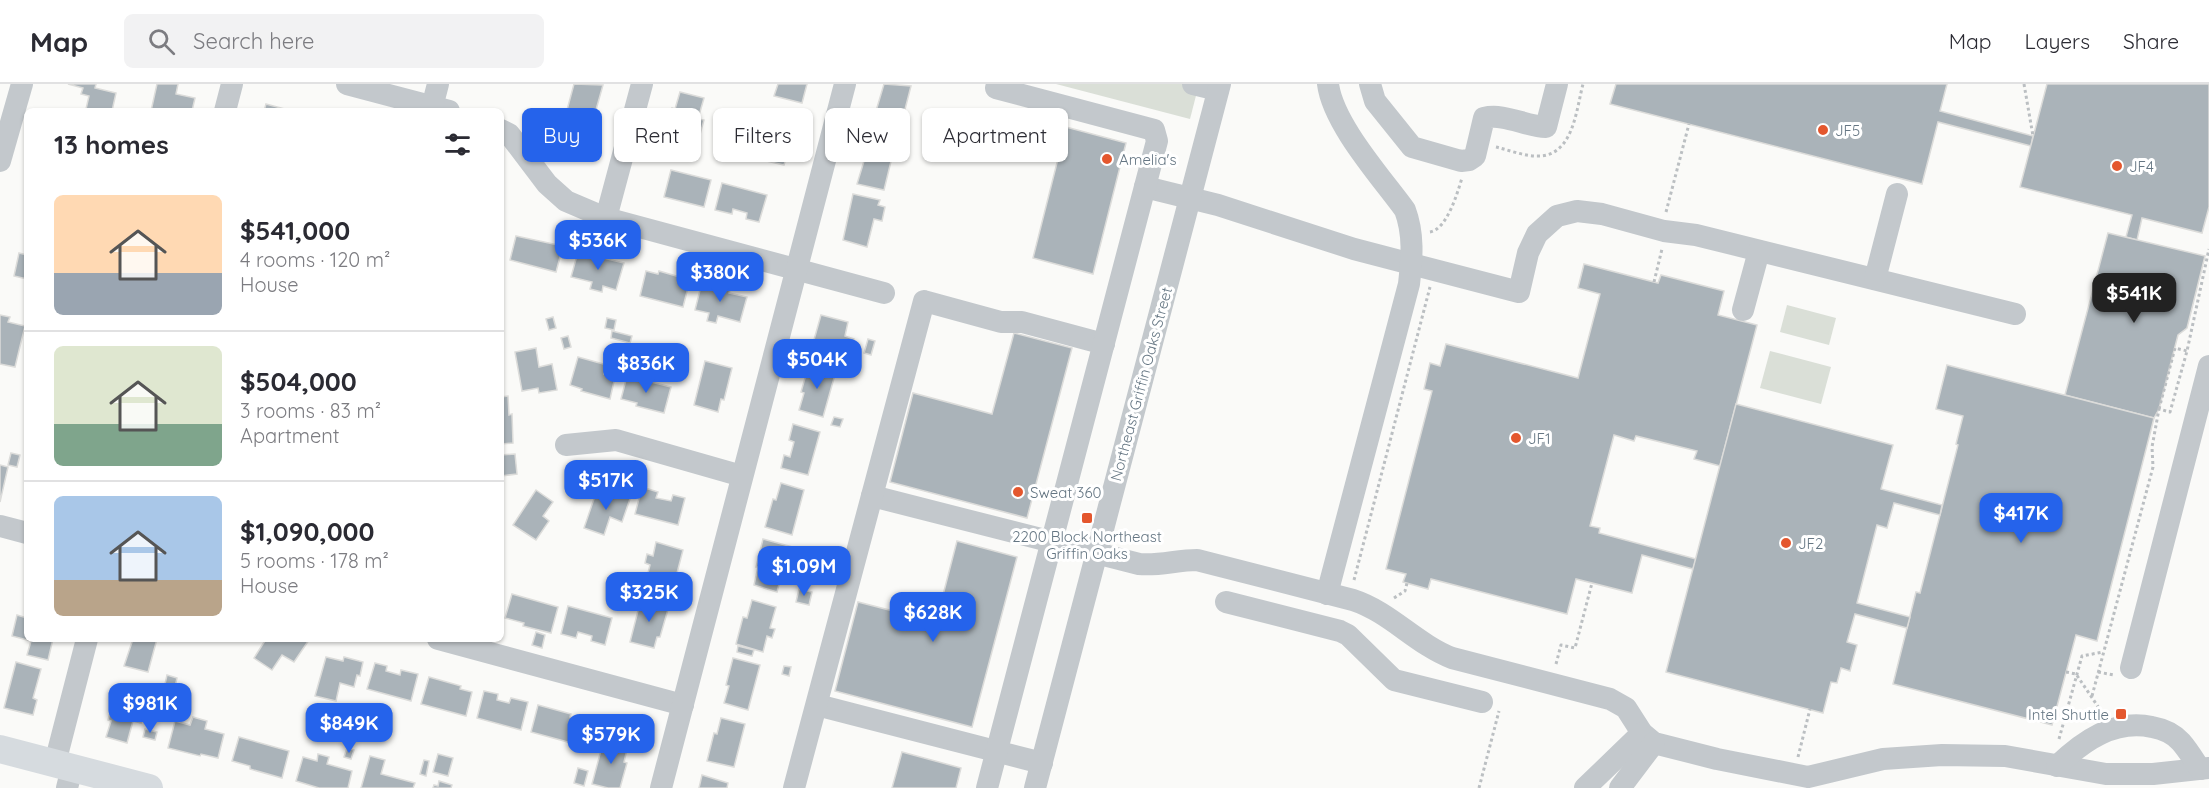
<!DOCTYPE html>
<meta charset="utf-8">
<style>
body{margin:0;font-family:Quicksand,sans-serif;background:#f2f2f3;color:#2b2b33;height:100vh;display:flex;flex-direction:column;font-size:22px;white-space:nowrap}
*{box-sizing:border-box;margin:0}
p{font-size:20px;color:#7c7c81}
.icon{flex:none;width:33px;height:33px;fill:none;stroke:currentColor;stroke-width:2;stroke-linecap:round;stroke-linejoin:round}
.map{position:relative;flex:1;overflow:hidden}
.panel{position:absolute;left:24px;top:24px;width:480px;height:534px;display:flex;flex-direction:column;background:#fff;border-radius:9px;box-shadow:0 2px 4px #0004}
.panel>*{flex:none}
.banner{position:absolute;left:522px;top:24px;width:570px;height:54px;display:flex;gap:12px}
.price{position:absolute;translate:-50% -51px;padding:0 14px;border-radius:12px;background:#2563eb;color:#fff;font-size:20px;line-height:39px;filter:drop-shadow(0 2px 3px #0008)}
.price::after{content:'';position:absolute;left:50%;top:36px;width:18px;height:14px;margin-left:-9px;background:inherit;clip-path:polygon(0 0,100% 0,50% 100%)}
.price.active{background:#222;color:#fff}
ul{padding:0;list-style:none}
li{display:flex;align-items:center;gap:18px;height:150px;padding:0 30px}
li+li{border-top:2px solid #e1e1e2}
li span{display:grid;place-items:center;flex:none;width:168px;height:120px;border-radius:9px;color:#555}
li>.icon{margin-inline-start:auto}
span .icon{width:72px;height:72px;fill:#fffc;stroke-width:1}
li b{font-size:26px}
h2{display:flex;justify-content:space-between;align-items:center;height:72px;padding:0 30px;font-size:26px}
.chip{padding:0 21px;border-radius:9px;background:#fff;box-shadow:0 2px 4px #0004;font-size:21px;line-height:54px}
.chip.active{background:#2563eb;color:#fff}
header{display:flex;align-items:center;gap:36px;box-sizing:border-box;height:84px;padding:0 30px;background:#fff;border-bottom:2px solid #e1e1e2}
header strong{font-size:28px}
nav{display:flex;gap:33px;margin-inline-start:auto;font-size:21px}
.search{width:420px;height:54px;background:#f2f2f3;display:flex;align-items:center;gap:15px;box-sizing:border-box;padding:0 21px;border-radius:9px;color:#7c7c81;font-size:22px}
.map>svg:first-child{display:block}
</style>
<header>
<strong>Map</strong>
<div class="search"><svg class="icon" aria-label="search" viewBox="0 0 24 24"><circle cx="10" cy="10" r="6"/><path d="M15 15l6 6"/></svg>Search here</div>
<nav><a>Map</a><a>Layers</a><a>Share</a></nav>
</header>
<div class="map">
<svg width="2209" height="704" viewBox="0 0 2209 704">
<rect width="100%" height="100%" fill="#fafaf8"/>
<g fill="#dadfd7">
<polygon points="1056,0 1199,0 1190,35"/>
<polygon points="1787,221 1836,234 1829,261 1780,248"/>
<polygon points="1770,267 1831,283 1821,320 1760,304"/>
</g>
<g fill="#aab3b9" stroke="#dcdcda" stroke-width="1.5">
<polygon points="68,0 96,0 95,4 116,9 112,27 86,25 89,12 81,10 83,4"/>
<polygon points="157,0 178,0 176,10 195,14 192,27 151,27"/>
<polygon points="574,0 603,1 594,33 591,32 588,44 564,37"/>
<polygon points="778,0 807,0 802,19 774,12"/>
<polygon points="884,0 911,2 900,45 877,39 880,28 876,27"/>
<polygon points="1616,0 1947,0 1940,27 2033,52 2031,62 1938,38 1922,100 1610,20"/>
<polygon points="2047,0 2209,0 2209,123 2202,149 2142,134 2137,156 2126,153 2132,131 2020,103"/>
<polygon points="680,8 704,14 698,35 704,36 697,61 664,52 672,24 675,25"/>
<polygon points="266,20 292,27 264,27"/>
<polygon points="770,29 791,35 787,51 789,51 785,66 788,67 784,81 758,75"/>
<polygon points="1066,43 1126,59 1093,190 1033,174"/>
<polygon points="871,54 895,61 884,106 857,100"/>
<polygon points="671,86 711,96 704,123 664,113"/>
<polygon points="722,99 767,111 759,138 746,135 747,129 733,125 732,130 715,126"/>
<polygon points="853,110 880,116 878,121 885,123 882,137 874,135 867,163 843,156"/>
<polygon points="2108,149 2205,172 2187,244 2178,251 2159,325 2154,334 2065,311"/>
<polygon points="516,152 563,162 556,188 510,176"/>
<polygon points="578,168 624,179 616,206 603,202 602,208 590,205 592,198 571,193"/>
<polygon points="19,169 27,171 27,195 14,192"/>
<polygon points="1584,180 1658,199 1661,191 1724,207 1718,231 1757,241 1720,382 1694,375 1697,367 1636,352 1634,357 1614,351 1590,442 1600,444 1599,449 1696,475 1693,485 1642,471 1632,509 1576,495 1567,530 1431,495 1428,505 1403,498 1406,490 1386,485 1432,307 1424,305 1430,279 1440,282 1446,260 1578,294 1600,210 1578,204"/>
<polygon points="646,187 658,190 659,187 690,196 683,223 640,212"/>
<polygon points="702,198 730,206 729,209 747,213 740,238 718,232 716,239 707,237 709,229 695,226"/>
<polygon points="0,231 10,233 8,238 25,242 15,283 0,280"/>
<polygon points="821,231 848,238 845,252 854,255 850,269 841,266 837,278 810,270"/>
<polygon points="553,233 556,244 549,246 546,235"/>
<polygon points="607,234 616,236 614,246 605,244"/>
<polygon points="612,247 632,252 630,259 611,254"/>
<polygon points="1014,249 1072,264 1027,434 890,398 913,309 992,330"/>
<polygon points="568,252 571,263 564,265 561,254"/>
<polygon points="868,255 875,257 871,271 864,269"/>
<polygon points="611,261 620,263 618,271 609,269"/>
<polygon points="536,264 539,283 552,280 557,306 539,309 538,304 522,307 515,268"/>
<polygon points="578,273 607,281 604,290 615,293 610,315 581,307 582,305 570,301"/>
<polygon points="705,277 732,284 724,316 721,315 718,328 694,321"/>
<polygon points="809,280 836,287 823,333 799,326 804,309 801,308"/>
<polygon points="1947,281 2154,334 2097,557 2076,551 2052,641 1893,600 1916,508 1920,509 1958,361 1956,360 1963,332 1936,325"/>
<polygon points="627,292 671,303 664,329 636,322 637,319 621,315"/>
<polygon points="508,312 509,331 512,330 513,359 501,360 501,313"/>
<polygon points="1736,320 1893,361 1881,405 1942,421 1940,431 1894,419 1887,444 1877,441 1857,519 1910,533 1907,544 1855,530 1847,558 1857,561 1850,587 1841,584 1837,599 1831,598 1823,629 1666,588"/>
<polygon points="834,333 843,335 840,343 831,341"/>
<polygon points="793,340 820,348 808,391 781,384 784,371 790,373 794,358 789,356"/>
<polygon points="11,369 20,371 17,383 8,381"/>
<polygon points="515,370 517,390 501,392 501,371"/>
<polygon points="0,381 8,383 0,418"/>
<polygon points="781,399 804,406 792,451 765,443 773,415 776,416"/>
<polygon points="642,403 658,408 656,414 671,417 673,411 685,414 678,441 635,430"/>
<polygon points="536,406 553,418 543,432 549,437 536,456 513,441"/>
<polygon points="597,406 613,412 615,407 631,412 622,438 610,433 604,451 584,444"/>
<polygon points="763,455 800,465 794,488 783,485 777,508 754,501 758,483 756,483"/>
<polygon points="957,457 1017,473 972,643 835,607 858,518 936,538"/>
<polygon points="656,458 683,466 676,493 673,493 669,508 645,501 650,481 645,479 647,470 653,472"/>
<polygon points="799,505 812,508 809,521 796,518"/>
<polygon points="512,510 558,523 551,549 523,542 524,539 505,534"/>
<polygon points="641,515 669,522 660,553 657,553 654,564 630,558"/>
<polygon points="752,516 776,523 770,544 775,545 772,554 767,552 763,568 736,560 743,533 747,534"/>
<polygon points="568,522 612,534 605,561 591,557 592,552 578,548 576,554 561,550"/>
<polygon points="17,531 27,534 27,555 53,555 48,576 27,571 31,557 12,552"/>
<polygon points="536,548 545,551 542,564 532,561"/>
<polygon points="133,555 157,555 148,588 124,582"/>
<polygon points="266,555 308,555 309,556 294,578 282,571 272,586 254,574"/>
<polygon points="738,562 754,566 752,572 737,568"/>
<polygon points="326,573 343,577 344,573 363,578 360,592 357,591 354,603 340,599 336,617 315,612"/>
<polygon points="733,574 760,581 748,626 724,619 729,602 726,601"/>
<polygon points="16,578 41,585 33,614 37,616 33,631 4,624"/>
<polygon points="375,579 387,582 386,587 400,591 401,586 418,590 411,617 367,605"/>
<polygon points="784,582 791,583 789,592 782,590"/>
<polygon points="167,591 177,594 175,603 165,600"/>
<polygon points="429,593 461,602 460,605 472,608 466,632 421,620"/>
<polygon points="117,601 148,610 141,639 133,637 127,659 106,653 111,637 108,636"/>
<polygon points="484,607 498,610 497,616 509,619 511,614 528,618 521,646 477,634"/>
<polygon points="538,621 571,630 570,633 581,636 575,660 531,648"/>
<polygon points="193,633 207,637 205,645 224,650 218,674 201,670 200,672 168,664 175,637 190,641"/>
<polygon points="721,634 745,640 734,683 707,677 714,649 717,650"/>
<polygon points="145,645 157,648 155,656 143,653"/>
<polygon points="239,653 289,667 282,694 250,685 250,682 232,677"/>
<polygon points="604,655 628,661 624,678 627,679 620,704 608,704 592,700"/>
<polygon points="347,664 354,666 351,675 344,673"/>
<polygon points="902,668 961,684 956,704 892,704"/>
<polygon points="318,670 329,673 327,680 352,687 348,704 319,704 296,697 303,673 317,677"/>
<polygon points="438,670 453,674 448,692 433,688"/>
<polygon points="370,672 385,676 381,690 415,699 413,704 361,704"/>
<polygon points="424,676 429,677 426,692 420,690"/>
<polygon points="578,684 588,687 584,702 574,699"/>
<polygon points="702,691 728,699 727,704 699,704"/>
<polygon points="439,697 452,701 451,704 433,704 434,701 438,702"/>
</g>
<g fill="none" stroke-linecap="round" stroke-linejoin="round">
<g stroke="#bbbfc2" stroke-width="3" stroke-dasharray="3 3" stroke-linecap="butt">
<polyline points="2024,0 2033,52"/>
<path d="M1496 63C1509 66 1523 72 1537 72 1573 73 1576 27 1583 0"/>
<polyline points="1666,128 1689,40"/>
<path d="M1430 148C1447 145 1457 110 1462 94"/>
<polyline points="1654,198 1662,165"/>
<polyline points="2159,325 2175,264 2187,267"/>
<polyline points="1354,496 1430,203"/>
<polyline points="1394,514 1405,507 1407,499"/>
<polyline points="1556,580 1561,561 1575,564 1592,499"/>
<polyline points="2066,588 2076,590 2103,630"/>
<polyline points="2098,588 2114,591"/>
<polyline points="2092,612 2153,383 2152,363 2159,325 2170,328 2187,267 2209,165"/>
<polyline points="2059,655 2082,572 2103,568"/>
<polyline points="1798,673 1810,625"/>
<polyline points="1479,704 1499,627"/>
</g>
<g stroke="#c3c8cc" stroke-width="22">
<polyline points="347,0 449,27"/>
<polyline points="1193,0 1218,6"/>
<path d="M1370 0 1375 17 1412 63 1461 77 1469 76 1475 72 1484 34C1504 29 1525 42 1546 43L1557 0"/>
<polyline points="225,27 232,0"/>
<polyline points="431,27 438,0"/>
<polyline points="501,46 509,50 547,100 566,117 606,134 884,209"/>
<polyline points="0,77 22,0"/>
<polyline points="1145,103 1218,121 1354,165 1519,208 1528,169 1537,150 1557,132 1577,127 1602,130 1664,147 1696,151 2015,230"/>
<polyline points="606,134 642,0"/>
<polyline points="1875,195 1897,110"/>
<polyline points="1743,226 1759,167"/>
<polyline points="566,361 616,356 742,392"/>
<path d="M872 412 1139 480C1159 482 1177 476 1197 476L1353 516C1390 528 1416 560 1452 574L1610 615 1626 624 1642 649 1654 659 1717 675 1808 693 1883 675 1942 671 2005 672 2106 690H2153L2209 684"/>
<polyline points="0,442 27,449"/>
<path d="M1327 510 1409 200C1412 174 1414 150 1405 126 1381 93 1333 40 1328 0"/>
<polyline points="1226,518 1340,547 1348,551 1394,596 1482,618"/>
<polyline points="438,555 683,621"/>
<polyline points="2131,584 2209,282"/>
<polyline points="817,621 1042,679"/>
<polyline points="55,679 87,555"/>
<path d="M2057 682C2083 657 2114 635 2152 643 2163 645 2174 650 2181 658 2188 666 2194 676 2200 685"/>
<polyline points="67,704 72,684"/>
<polyline points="661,704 845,0"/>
<polyline points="794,704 924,217 1001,238 1022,238 1104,260"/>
<polyline points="987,704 1157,57 1154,46 996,4"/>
<polyline points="1035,704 1220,0"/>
<polyline points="1585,704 1642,649"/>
<polyline points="1620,704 1654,659"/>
</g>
<polyline stroke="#d6dbdf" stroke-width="28" points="0,665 149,704"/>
</g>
<g fill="#e4572e" stroke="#fff" stroke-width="2">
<circle cx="1823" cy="46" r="6"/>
<circle cx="1107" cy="75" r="6"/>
<circle cx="2117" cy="82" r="6"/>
<circle cx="1516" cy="354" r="6"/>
<circle cx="1018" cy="408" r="6"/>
<rect x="1081" y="428" width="12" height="12" rx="3"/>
<circle cx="1786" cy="459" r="6"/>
<rect x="2115" y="624" width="12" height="12" rx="3"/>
</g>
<g text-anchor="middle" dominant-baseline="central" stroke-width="6" stroke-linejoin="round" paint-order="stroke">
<g font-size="15" fill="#657683" stroke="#fff" text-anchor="start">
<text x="1835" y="46">JF5</text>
<text x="1119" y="75">Amelia's</text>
<text x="2129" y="82">JF4</text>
<text x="1528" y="354">JF1</text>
<text x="1030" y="408">Sweat 360</text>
<text x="1087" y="452" text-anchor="middle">2200 Block Northeast<tspan x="1087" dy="17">Griffin Oaks</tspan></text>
<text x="1798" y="459">JF2</text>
<text x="2109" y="630" text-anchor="end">Intel Shuttle</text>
</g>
<g font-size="15" fill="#657683" stroke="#fff">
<text transform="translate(1141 300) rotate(-75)">Northeast Griffin Oaks Street</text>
</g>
</g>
</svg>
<b class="price" style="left:598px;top:187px">$536K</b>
<b class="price" style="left:720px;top:219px">$380K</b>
<b class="price active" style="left:2134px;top:240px">$541K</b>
<b class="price" style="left:817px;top:306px">$504K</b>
<b class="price" style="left:646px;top:310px">$836K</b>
<b class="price" style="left:606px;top:427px">$517K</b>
<b class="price" style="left:2021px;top:460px">$417K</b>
<b class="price" style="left:804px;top:513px">$1.09M</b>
<b class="price" style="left:649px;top:539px">$325K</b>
<b class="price" style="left:933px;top:559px">$628K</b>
<b class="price" style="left:150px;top:650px">$981K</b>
<b class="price" style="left:349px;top:670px">$849K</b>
<b class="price" style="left:611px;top:681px">$579K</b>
<div class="banner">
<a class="chip active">Buy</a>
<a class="chip">Rent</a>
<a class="chip">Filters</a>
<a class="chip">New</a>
<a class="chip">Apartment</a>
</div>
<section class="panel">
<h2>13 homes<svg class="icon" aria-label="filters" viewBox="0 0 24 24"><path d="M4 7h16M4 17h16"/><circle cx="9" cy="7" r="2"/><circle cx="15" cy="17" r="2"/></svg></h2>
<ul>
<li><span style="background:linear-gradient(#ffd9b3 65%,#9aa5b1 0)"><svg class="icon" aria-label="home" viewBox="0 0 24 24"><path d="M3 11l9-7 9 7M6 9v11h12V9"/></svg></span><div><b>$541,000</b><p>4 rooms · 120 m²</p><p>House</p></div></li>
<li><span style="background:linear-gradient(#dfe7d0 65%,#7fa58c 0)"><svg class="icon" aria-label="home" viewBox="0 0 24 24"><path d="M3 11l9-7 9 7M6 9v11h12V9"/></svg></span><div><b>$504,000</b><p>3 rooms · 83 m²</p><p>Apartment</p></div></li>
<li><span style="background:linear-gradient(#a9c7e8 70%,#b9a48a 0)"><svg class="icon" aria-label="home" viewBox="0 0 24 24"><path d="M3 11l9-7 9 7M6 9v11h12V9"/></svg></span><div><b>$1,090,000</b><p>5 rooms · 178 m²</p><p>House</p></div></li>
</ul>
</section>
</div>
